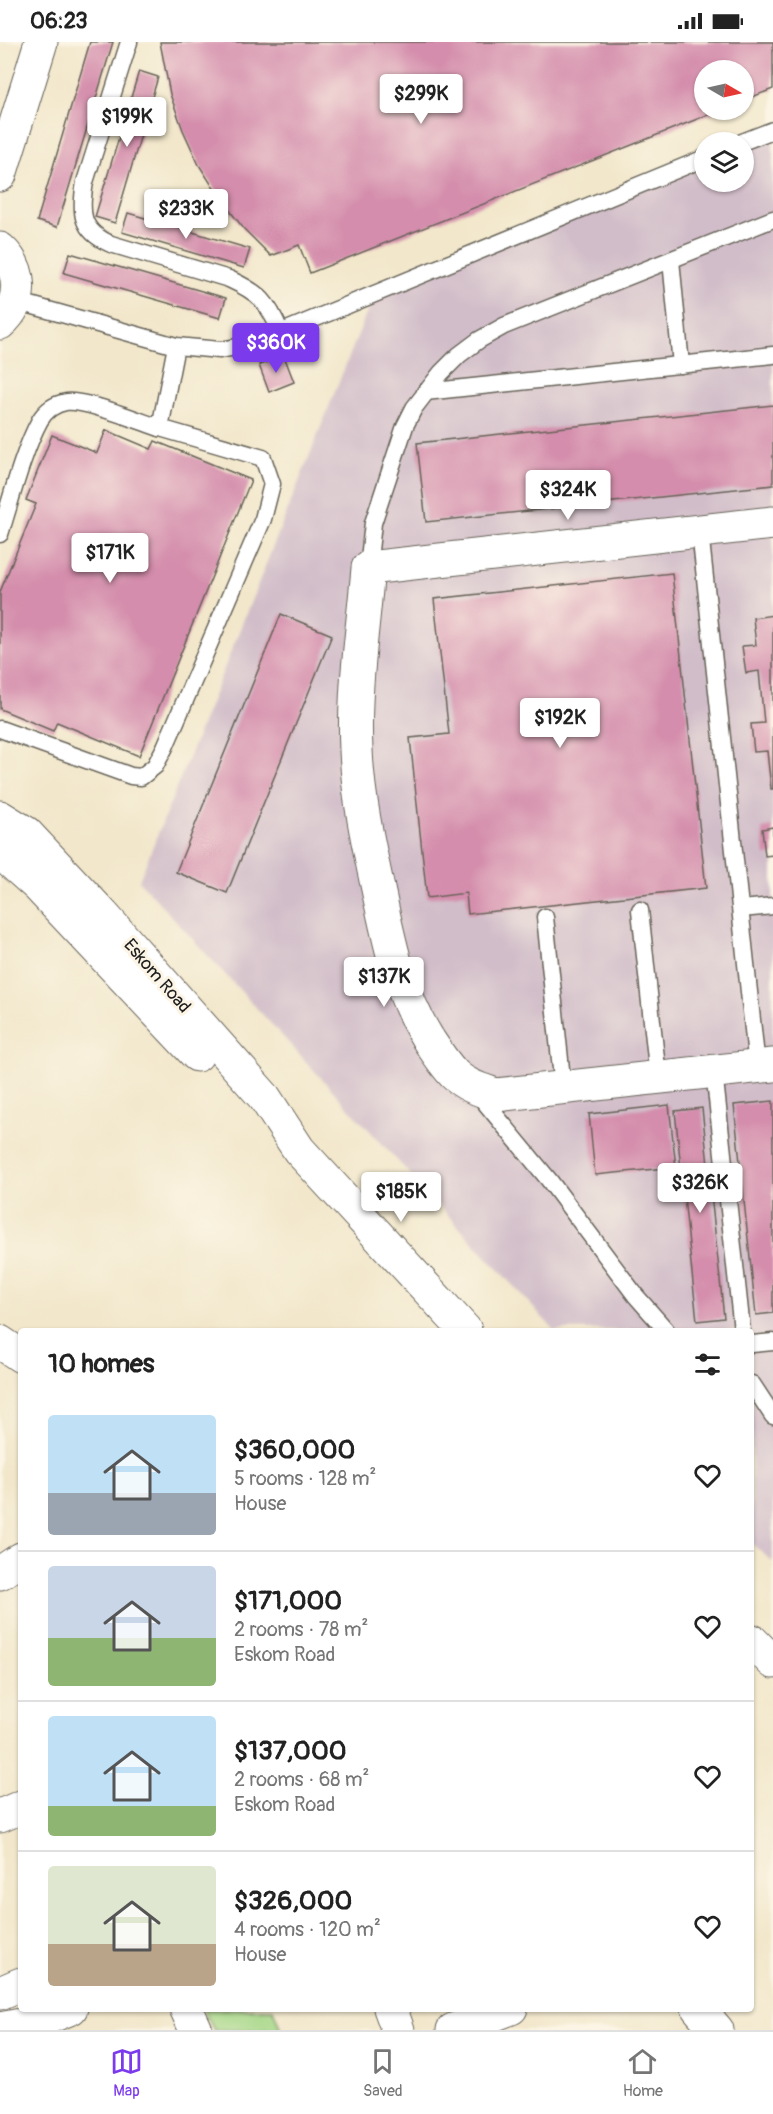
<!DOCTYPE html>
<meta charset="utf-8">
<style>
body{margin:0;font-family:Pangolin,sans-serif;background:#f6f6f6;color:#222;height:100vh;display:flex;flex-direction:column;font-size:22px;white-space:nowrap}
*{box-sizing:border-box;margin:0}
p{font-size:20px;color:#767676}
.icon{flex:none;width:33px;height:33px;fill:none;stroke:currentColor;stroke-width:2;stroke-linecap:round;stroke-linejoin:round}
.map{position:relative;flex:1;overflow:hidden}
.side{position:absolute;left:18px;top:1286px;width:736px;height:684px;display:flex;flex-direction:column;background:#fff;border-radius:6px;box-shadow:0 2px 4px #0004}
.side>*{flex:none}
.needle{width:39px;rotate:99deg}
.controls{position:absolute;left:694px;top:18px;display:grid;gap:12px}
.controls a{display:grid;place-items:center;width:60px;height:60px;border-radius:50%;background:#fff;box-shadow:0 2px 4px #0004;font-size:30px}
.price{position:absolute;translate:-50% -51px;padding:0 14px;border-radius:6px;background:#fff;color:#222;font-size:20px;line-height:39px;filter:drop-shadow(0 2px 3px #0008)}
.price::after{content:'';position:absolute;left:50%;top:36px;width:18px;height:14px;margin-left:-9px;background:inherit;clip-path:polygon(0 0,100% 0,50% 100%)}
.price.selected{background:#7c3aed;color:#fff}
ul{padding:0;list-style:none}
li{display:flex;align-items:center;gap:18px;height:150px;padding:0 30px}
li+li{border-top:2px solid #e0e0e0}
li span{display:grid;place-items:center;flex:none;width:168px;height:120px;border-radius:6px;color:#555}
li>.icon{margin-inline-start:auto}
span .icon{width:72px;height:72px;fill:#fffc;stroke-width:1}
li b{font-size:26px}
h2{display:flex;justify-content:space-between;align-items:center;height:72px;padding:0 30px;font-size:26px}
.status{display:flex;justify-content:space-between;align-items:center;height:42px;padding:0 30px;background:#fff;direction:ltr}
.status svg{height:16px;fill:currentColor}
.tab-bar{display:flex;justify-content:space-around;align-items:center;height:84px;border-top:2px solid #e0e0e0;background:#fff;font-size:16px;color:#767676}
.tab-bar a{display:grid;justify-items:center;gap:3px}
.tab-bar .selected{color:#7c3aed}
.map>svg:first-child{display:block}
</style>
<div class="status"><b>06:23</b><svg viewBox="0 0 49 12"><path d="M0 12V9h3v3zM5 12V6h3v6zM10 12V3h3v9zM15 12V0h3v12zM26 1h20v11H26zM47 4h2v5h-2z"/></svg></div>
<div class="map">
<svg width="773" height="1988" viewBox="0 0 773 1988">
<rect width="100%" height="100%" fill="#fcf5e5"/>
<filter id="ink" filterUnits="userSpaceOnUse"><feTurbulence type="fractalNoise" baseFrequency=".0167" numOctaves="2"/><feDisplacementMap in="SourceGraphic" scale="12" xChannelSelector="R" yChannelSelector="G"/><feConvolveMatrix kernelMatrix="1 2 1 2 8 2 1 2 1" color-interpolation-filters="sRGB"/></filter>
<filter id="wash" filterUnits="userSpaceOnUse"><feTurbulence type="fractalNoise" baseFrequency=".008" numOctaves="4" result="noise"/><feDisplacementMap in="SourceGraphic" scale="24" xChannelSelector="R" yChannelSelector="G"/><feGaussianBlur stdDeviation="1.35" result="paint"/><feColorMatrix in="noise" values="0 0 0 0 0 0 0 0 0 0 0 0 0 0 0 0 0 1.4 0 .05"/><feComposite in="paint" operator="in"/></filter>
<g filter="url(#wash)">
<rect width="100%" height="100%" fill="#f2e7cb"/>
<polygon fill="#d1bdc9" points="773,92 773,1520 752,1502 752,1288 554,1288 139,839 375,250 705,119 705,140 744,140 744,103"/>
<polygon fill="#a5d787" stroke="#607a52" stroke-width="1.5" points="203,1967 273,1967 281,1988 214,1988"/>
<g id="blocks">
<g fill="#d48dac">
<polygon points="90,0 113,0 57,185 37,179"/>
<polygon points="160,0 773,0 773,47 744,58 744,28 705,28 705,68 720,68 310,231 299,203 271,214 244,187 220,156 199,123 183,88 170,52"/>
<polygon points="139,29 158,35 115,181 95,175"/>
<polygon points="128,171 250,207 244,226 122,190"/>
<polygon points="70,211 226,256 220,276 64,231"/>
<polygon points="284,314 294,340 269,350 259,323"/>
<polygon points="773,363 773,443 426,480 417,401"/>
<polygon points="106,388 151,407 155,399 251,438 139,714 57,680 53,689 0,667 0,550 36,462 26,458 52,393 97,411"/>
<polygon points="672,531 706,846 468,872 466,851 427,856 410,696 449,692 434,557"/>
<polygon points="281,572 332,593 227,851 176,830"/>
<polygon points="773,573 773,747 771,747 767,709 754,710 751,682 764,681 759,629 746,631 742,604 756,603 753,576"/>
<polygon points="773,785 773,813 765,814 762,787"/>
<polygon points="773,1059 773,1271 756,1273 734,1063"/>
<polygon points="669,1063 676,1125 595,1133 589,1072"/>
<polygon points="702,1066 724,1276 697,1279 675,1069"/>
</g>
</g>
</g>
<g filter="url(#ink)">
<use href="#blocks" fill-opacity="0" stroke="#676359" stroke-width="1.5"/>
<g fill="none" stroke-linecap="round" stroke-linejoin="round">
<defs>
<g id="lane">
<path d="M129 0 85 140C80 170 80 189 111 202L229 237C260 251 268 260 281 291"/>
<polyline points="742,100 773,88"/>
<polyline points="671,218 681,323"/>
<polyline points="16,259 176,304 220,308 253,302 705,116"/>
<polyline points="425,350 773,313"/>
<polyline points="700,489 757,1025"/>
<path d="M0 492C11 458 23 409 40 378 46 368 55 362 66 360 84 357 139 379 160 386"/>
<polyline points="368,526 373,481 405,384 414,366 441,331 459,313 479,298 504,284 773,177"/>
<polyline points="0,687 131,734 141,735 155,724 165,705 263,477 272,442 263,416 160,386 176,304"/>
<polyline points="741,867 773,864"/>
<polyline points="640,868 658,1035"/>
<polyline points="545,875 563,1046"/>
<polyline points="714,1029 742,1288"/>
<polyline points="478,1052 549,1138 636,1254 666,1288"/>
<polyline points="752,1302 773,1300"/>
<polyline points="752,1342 773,1374"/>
</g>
<g id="street">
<polyline points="0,133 41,0"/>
<path d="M0 207C23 228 24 260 0 281"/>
<path d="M773 481 368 526C363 586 353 648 356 708 358 755 368 801 378 847 390 902 398 948 428 997 436 1009 445 1023 455 1033 466 1044 482 1048 496 1053L773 1023"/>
<polyline points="0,775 26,791 103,873 265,1056 299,1108 465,1288"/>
<polyline points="0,810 38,844 197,1013"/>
<polyline points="0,1300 21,1314"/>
<polyline points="0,1531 21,1517"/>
<polyline points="752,1599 773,1620"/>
<polyline points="0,1774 21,1765"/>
<polyline points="0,1951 21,1942"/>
<polyline points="186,1966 196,1988"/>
<polyline points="390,1966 398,1988"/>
<polyline points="698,1966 717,1988"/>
<polyline points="0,1987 37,1980 71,1966"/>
<polyline points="453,1988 511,1966"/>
</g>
</defs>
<use href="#lane" stroke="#676359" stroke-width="19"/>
<use href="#street" stroke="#676359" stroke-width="35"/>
<use href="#lane" stroke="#fff" stroke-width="16"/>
<use href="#street" stroke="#fff" stroke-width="33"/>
</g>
</g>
<g text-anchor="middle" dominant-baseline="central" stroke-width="6" stroke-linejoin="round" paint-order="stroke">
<g font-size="18" fill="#1c1c1c" stroke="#fcf5e5">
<text transform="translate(157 934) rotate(49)">Eskom Road</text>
</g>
</g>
</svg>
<div class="controls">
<a><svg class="needle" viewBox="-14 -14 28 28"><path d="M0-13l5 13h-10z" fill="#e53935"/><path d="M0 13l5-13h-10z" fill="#767676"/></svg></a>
<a><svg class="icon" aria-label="layers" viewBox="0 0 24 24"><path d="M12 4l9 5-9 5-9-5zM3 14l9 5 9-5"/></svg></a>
</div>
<b class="price" style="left:421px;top:83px">$299K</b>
<b class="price" style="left:127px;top:106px">$199K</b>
<b class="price" style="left:186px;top:198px">$233K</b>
<b class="price selected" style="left:276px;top:332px">$360K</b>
<b class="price" style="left:568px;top:479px">$324K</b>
<b class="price" style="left:110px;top:542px">$171K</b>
<b class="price" style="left:560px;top:707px">$192K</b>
<b class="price" style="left:384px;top:966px">$137K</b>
<b class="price" style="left:700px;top:1172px">$326K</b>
<b class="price" style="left:401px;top:1181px">$185K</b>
<section class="side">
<h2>10 homes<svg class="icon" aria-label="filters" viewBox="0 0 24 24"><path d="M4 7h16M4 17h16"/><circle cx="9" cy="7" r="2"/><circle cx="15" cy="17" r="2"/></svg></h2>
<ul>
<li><span style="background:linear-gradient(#bfe0f5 65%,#9aa5b1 0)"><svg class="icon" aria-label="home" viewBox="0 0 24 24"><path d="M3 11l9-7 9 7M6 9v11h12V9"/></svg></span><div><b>$360,000</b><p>5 rooms · 128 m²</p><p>House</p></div><svg class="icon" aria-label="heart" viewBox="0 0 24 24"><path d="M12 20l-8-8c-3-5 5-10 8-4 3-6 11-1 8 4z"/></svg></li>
<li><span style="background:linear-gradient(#c9d6e8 60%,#8fb573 0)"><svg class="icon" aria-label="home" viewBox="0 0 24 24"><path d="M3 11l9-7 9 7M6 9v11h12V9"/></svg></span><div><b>$171,000</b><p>2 rooms · 78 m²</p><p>Eskom Road</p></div><svg class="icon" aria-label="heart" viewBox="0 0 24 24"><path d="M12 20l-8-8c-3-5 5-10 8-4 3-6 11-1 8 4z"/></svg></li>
<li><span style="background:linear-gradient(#bfe0f5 75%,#8fb573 0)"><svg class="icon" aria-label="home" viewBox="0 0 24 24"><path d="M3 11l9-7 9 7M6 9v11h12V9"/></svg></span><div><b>$137,000</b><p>2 rooms · 68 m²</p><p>Eskom Road</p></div><svg class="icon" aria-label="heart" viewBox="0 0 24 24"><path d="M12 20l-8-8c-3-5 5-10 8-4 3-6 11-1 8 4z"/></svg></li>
<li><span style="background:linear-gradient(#dfe7d0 65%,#b9a48a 0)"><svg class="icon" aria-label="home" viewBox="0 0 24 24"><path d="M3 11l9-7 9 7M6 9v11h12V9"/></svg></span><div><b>$326,000</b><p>4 rooms · 120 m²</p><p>House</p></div><svg class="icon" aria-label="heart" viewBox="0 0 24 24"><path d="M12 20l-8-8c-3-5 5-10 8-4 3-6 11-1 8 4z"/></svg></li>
</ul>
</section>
</div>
<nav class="tab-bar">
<a class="selected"><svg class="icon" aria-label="map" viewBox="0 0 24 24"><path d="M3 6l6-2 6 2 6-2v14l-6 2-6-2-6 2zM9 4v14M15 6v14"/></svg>Map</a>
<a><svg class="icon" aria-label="saved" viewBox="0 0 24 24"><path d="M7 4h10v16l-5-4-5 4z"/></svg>Saved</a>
<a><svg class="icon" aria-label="home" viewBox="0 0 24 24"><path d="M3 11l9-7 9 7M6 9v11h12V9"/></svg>Home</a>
</nav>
